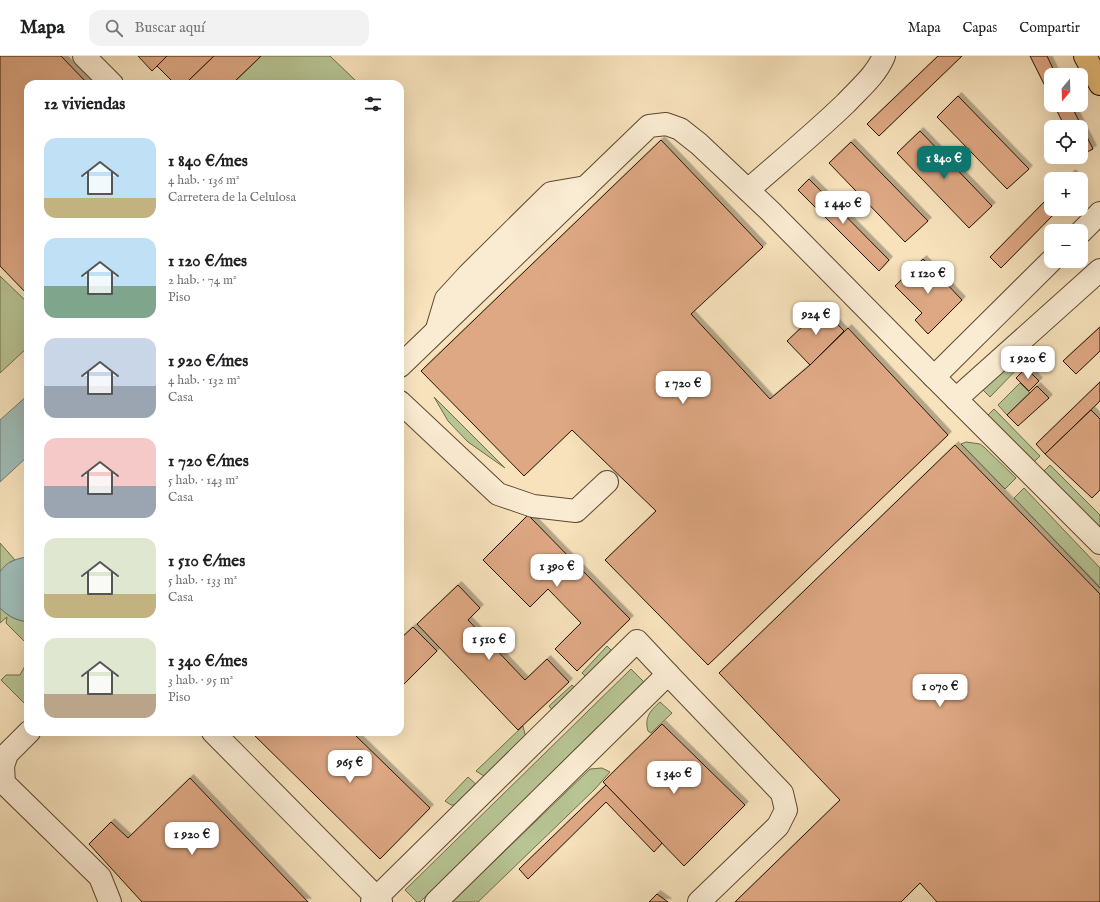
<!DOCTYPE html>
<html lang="es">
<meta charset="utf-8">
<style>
body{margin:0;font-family:"IM FELL English",serif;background:#f2f2f2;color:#202124;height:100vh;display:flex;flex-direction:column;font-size:15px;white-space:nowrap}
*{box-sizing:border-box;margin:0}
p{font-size:13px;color:#757577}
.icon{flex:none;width:22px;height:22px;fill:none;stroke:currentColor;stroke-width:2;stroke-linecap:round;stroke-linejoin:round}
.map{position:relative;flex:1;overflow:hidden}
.side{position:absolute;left:24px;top:24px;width:380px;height:656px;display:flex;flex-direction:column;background:#fff;border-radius:12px;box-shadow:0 4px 16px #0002}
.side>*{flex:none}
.needle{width:26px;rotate:199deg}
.buttons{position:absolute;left:1044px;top:12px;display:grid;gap:8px}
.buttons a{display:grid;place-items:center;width:44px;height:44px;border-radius:8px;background:#fff;box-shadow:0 4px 16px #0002;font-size:20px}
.price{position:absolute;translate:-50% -34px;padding:0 9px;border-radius:8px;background:#fff;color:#222;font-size:13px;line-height:26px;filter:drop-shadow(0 1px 2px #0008)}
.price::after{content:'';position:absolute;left:50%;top:24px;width:12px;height:9px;margin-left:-6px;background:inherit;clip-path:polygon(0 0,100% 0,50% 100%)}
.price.selected{background:#0f766e;color:#fff}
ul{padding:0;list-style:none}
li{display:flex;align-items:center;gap:12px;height:100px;padding:0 20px}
li span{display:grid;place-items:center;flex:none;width:112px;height:80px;border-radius:12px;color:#555}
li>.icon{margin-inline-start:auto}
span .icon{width:48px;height:48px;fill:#fffc;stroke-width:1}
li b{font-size:17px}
h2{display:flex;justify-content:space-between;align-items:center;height:48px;padding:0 20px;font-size:17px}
header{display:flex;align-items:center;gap:24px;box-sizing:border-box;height:56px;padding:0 20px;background:#fff;border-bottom:1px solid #e0e0e0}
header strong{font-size:19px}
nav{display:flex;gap:22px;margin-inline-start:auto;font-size:14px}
.search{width:280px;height:36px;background:#f2f2f2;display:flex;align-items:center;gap:10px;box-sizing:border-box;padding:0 14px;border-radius:12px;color:#757577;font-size:15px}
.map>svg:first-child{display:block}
</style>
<header>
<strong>Mapa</strong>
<div class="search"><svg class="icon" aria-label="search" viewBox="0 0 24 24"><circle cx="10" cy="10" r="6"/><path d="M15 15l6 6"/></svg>Buscar aquí</div>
<nav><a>Mapa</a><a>Capas</a><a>Compartir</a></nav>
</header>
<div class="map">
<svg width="1100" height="846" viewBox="0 0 1100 846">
<defs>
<filter id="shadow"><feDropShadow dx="3.5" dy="-3.5" stdDeviation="0" flood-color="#0004"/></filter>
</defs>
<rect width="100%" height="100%" fill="#f7e2bc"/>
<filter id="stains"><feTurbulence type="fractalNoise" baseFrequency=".005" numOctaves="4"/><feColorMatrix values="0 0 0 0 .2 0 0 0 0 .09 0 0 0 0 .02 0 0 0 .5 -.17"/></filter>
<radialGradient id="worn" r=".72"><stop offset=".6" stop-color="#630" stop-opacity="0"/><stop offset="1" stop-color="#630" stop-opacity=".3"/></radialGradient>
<g fill="#b7c494" stroke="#706c4a">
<polygon points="261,0 330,0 356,25 353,28 232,28"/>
<polygon points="0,220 28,247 28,291 0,317"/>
<polygon points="1014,302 1021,309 990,341 982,333"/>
<polygon points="1020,327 1030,337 1007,359 998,349"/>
<polygon points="434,341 505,412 468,386 448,365"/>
<polygon points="994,353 1040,400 1034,406 988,359"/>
<polygon points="966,386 980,388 984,391 1016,422 1005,433 961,388"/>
<polygon points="1050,409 1100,459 1100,471 1044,415"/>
<polygon points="1024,432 1100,512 1100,532 1014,442"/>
<polygon points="0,487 15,504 10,506 0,516"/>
<path d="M0 551C8 561 16 564 28 566V589L6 567 7 561 0 567Z"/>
<polygon points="607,590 612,595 586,621 582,617"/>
<polygon points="26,608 28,610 27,650 1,624 6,619 20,619"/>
<polygon points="631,613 644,626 420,846 417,846 405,834"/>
<polygon points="572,629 579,637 556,658 549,650"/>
<path d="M660 646 672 657 651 677 648 675C644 661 651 654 660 646Z"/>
<polygon points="523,670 526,682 487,722 476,715"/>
<polygon points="602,712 610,716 595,733 478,846 452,846 590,713"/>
<polygon points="468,721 479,731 457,749 451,749 445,745"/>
</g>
<g fill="#9fbcb8" stroke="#6f796e">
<polygon points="28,339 28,400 0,426 0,364"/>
<path d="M28 501V566C16 564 9 561 0 552V516C6 506 17 502 28 501Z"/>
</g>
<g fill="#dea884" stroke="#281500" filter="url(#shadow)">
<polygon points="0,0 61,0 88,28 28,28 28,239 0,210"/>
<polygon points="138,0 167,0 152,15"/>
<polygon points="167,0 214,0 185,28 175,28 157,10"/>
<polygon points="214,0 261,0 232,28 185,28"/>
<polygon points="938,0 962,0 879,80 867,68"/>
<polygon points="1030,0 1047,0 1056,19 1051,19 1051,42"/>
<polygon points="958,40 1029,113 1007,133 937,61"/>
<polygon points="1054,49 1071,49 1093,93 1081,99 1081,71 1065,71"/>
<polygon points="920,75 992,150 969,172 897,97"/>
<polygon points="661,84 763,191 691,258 770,343 810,309 848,272 948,379 708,609 605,504 656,455 572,374 524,420 421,315"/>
<polygon points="851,86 928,165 905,186 829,107"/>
<polygon points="1072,117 1078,123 1066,123"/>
<polygon points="809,123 889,204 879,215 798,134"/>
<polygon points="1051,139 1051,153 1059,153 1001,212 990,201"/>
<polygon points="923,203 962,244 928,278 915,264 922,257 895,230"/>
<polygon points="822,252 844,275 810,309 787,285"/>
<polygon points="1100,271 1100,295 1076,318 1063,305"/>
<polygon points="1026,312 1039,325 1029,335 1016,322"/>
<polygon points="1100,326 1100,345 1045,398 1036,388"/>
<polygon points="1037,330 1049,342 1018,370 1007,359"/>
<polygon points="1091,354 1100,363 1100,434 1092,442 1045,398"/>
<polygon points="955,389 1100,538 1100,846 937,846 920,827 901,846 735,846 840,744 719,617"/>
<polygon points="528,459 630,563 577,615 555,593 581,567 548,533 530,551 483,504"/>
<polygon points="458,529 480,552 468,564 525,624 547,603 569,626 518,674 417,568"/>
<polygon points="413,571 437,595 403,629 400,626 400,583"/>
<polygon points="662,668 745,749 684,810 603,726"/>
<polygon points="251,676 352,676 430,752 380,803"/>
<polygon points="190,722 308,846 142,846 89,788 111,766 128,782"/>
<polygon points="606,729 662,787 654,796 606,746 528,823 519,813"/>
<polygon points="657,838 668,846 649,846"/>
</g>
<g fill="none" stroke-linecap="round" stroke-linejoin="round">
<defs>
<g id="minor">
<polyline points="84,0 112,28"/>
<path d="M748 134C781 105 815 77 846 47 860 32 876 19 884 0"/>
<polyline points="1081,176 1100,157"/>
<polyline points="437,273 446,243 469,218 551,137 586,131"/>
<polyline points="400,310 649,70 666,68 680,73 699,88 770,155 934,321 1051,205"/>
<polyline points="934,321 1100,487"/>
<polyline points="956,343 1100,214"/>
<polyline points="400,346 498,438 533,450 576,455 607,426"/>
<polyline points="29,676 7,698 3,710 4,727 100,821 110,846"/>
<polyline points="213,676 381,846"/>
<polyline points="372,846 637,585 668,618"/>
<polyline points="436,846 668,618 782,737 786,754 778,770 699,846"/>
</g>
<polyline id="highway" points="1085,0 1100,28"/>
</defs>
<use href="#minor" stroke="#5c482f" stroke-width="24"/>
<use href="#highway" stroke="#281500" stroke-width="24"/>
<use href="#minor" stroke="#faecd3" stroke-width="22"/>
<use href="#highway" stroke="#ecc17e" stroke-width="22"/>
</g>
<rect width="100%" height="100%" filter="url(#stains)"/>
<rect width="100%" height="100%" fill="url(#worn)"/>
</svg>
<div class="buttons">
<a><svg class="needle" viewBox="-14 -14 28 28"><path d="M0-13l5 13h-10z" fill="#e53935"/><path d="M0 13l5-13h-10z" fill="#757577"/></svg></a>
<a><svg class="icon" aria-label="locate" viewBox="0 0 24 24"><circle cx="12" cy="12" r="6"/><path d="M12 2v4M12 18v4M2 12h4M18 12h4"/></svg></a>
<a>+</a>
<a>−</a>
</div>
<b class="price selected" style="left:944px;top:124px">1 840 €</b>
<b class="price" style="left:843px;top:169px">1 440 €</b>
<b class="price" style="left:928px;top:239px">1 120 €</b>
<b class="price" style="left:816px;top:280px">924 €</b>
<b class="price" style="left:1028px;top:324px">1 920 €</b>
<b class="price" style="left:683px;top:349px">1 720 €</b>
<b class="price" style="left:557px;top:532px">1 390 €</b>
<b class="price" style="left:489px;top:605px">1 510 €</b>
<b class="price" style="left:940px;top:652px">1 070 €</b>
<b class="price" style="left:350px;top:728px">965 €</b>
<b class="price" style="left:674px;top:739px">1 340 €</b>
<b class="price" style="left:192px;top:800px">1 920 €</b>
<section class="side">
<h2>12 viviendas<svg class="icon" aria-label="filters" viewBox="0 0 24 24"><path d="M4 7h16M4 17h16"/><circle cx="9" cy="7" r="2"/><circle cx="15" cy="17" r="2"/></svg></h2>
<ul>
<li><span style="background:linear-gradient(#bfe0f5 75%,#c2b280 0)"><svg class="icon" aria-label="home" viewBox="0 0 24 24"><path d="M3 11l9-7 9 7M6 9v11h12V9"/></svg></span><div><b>1 840 €/mes</b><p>4 hab. · 136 m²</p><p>Carretera de la Celulosa</p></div></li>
<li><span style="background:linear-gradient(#bfe0f5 60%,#7fa58c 0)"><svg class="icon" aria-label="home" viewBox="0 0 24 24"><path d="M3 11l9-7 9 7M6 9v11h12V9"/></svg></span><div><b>1 120 €/mes</b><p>2 hab. · 74 m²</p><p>Piso</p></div></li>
<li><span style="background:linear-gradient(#c9d6e8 60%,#9aa5b1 0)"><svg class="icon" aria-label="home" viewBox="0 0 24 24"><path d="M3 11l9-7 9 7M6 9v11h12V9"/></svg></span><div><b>1 920 €/mes</b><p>4 hab. · 132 m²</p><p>Casa</p></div></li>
<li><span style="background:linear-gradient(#f6c9c9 60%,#9aa5b1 0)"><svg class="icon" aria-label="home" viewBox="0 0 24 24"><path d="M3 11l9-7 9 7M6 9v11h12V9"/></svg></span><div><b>1 720 €/mes</b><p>5 hab. · 143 m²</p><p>Casa</p></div></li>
<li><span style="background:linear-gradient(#dfe7d0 70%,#c2b280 0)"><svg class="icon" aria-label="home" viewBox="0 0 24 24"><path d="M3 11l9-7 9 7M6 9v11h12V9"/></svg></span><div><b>1 510 €/mes</b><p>5 hab. · 133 m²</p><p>Casa</p></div></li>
<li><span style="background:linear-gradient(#dfe7d0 70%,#b9a48a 0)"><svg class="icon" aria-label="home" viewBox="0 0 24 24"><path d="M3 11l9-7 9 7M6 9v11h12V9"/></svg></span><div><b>1 340 €/mes</b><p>3 hab. · 95 m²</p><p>Piso</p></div></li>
</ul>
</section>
</div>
